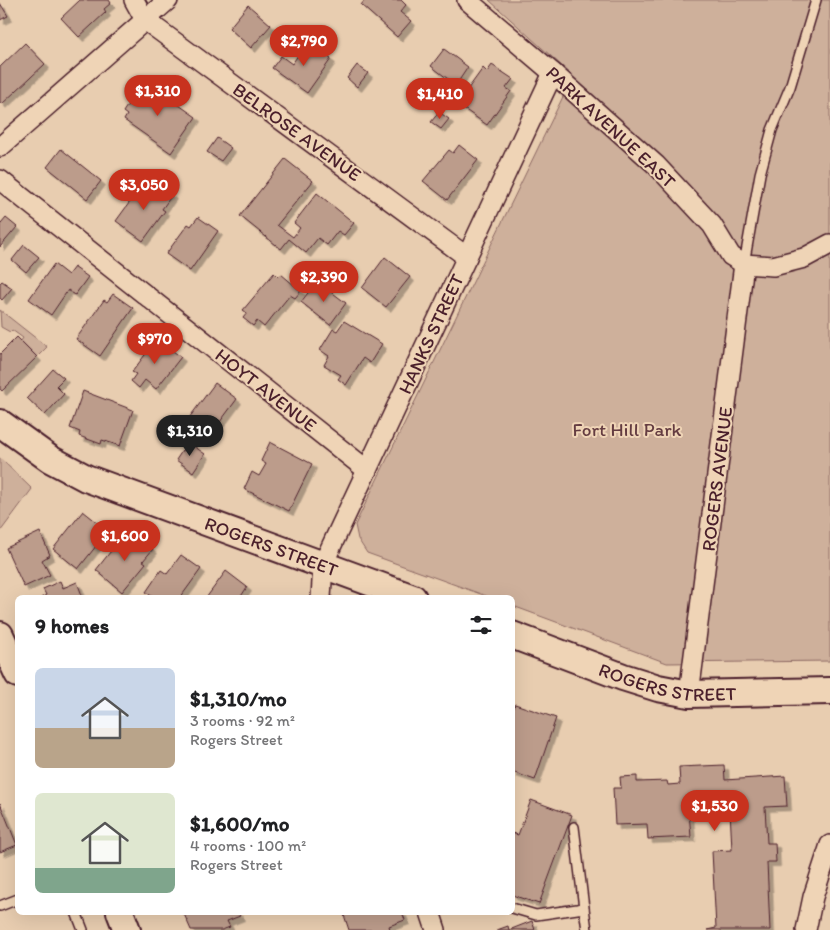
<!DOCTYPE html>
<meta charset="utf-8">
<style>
body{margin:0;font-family:Itim,sans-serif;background:#f6f6f6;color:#202124;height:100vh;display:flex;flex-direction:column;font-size:19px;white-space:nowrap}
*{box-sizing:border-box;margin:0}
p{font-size:16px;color:#757577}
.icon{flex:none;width:28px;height:28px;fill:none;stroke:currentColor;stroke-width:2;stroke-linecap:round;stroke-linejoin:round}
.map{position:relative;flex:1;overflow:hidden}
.sheet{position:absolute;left:15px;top:595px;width:500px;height:320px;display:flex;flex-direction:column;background:#fff;border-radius:8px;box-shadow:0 5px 20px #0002}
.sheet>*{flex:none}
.price{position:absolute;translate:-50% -42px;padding:0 11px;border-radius:18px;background:#c8321e;color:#fff;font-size:16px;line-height:32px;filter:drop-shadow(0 1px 2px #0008)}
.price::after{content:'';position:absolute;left:50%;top:30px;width:15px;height:11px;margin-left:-8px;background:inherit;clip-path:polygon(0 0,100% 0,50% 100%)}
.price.active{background:#222;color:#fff}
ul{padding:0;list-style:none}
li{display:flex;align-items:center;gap:15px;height:125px;padding:0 20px}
li span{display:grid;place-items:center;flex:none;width:140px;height:100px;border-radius:8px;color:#555}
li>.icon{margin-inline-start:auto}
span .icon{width:60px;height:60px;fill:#fffc;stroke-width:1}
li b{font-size:21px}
h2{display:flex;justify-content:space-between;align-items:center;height:60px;padding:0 20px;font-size:21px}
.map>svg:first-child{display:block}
</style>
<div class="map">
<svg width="830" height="930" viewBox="0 0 830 930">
<defs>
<filter id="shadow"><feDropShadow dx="4.5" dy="4.5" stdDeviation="0" flood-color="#0004"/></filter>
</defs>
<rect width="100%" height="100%" fill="#e8cdb0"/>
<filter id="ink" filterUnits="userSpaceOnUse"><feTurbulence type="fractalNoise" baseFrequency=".02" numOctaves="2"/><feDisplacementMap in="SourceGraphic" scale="10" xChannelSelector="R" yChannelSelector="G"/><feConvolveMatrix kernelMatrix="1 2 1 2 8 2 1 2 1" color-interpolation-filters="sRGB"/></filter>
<g filter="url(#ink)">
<g fill="#ceb09b" stroke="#8c6863">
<polygon points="489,0 830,0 830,661 667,663 513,606 512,598 489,597 367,553 358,539 355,525 573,76"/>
<polygon points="0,310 47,347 37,357 21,341 23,338 12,330 10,332 1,327"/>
<polygon points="0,458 32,489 0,532"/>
</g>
<g fill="#bc9c8b" stroke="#4a1f2b" filter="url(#shadow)">
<polygon points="80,0 109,0 111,3 104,9 106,12 79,37 61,18"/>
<polygon points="365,0 401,0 406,5 400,12 411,21 397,37 361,5"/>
<polygon points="0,3 8,16 0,20"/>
<polygon points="248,5 271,25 251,48 229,28"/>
<polygon points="307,42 331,59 307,93 272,68 281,56 292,64"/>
<polygon points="25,43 45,64 2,104 0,102 0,67"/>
<polygon points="444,49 468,67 456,85 431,66"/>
<polygon points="357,65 368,73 357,87 347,78"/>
<polygon points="492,65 513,79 506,88 511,91 487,125 457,104 483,68 487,72"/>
<polygon points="149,84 196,117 171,153 124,120 127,115 123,112 140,86 145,90"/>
<polygon points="439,112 449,119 441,129 431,122"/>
<polygon points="217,138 231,148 221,161 207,152"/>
<polygon points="459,145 478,160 447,200 423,181 449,150 453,153"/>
<polygon points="61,149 101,181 87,199 47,167"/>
<polygon points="285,159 313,181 277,225 293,237 300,228 294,223 317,193 354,223 344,235 338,231 327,245 318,238 306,253 289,239 281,249 240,216"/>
<polygon points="153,182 172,195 162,209 165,211 143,241 116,221 140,188 146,192"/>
<polygon points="198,217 218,231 190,271 166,254 188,224 191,226"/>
<polygon points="6,218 17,227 0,247 0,223 1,224"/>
<polygon points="24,245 39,257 26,272 12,260"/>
<polygon points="385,257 410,277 386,307 362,288"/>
<polygon points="54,264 68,275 74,267 88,277 75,295 68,290 51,315 29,299"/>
<polygon points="274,273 278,277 281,274 301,291 295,298 290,295 264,327 257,321 253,326 243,318 247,313 243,310"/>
<polygon points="2,281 12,288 2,300 0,298 0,283"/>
<polygon points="317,281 346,303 330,325 301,302"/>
<polygon points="113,294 133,308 100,356 76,339 104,300 107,302"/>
<polygon points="344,321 382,344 370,363 363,358 346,385 338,379 341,375 324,365 329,356 320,350 333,329 337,331"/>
<polygon points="17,337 37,357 2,391 0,389 0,354"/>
<polygon points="157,339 181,357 156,389 145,380 139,388 131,381 136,374 132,372"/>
<polygon points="53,369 64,378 56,386 64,394 45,415 27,398"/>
<polygon points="215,383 237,399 211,434 189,418"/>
<polygon points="83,391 133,410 120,446 102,440 101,444 79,436 80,432 70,428"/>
<polygon points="188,442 205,454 193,472 176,460"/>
<polygon points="270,442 312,464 289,511 244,489 252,472 259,476 266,464 261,461"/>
<polygon points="83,511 108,531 78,569 53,549"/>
<polygon points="40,532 50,555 42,560 50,575 24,587 6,548"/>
<polygon points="135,534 153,549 143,561 146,563 122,592 96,570 118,542 124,547"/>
<polygon points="181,555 201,569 180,598 154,598 146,592 161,570 167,574"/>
<polygon points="226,571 247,587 240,598 206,598"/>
<polygon points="60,581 63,588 77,582 83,598 41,598 46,595 43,589"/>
<polygon points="515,704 556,718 535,780 512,772 512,712"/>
<polygon points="724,765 725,780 785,776 787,806 765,807 767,843 775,843 776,862 767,862 770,930 707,930 716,928 712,851 732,850 730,810 689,812 691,837 648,839 647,824 615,825 613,788 621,788 620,777 637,776 637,782 667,781 668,785 680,784 679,767"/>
<polygon points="531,800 572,815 539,904 512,895 512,833 518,835"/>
<polygon points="0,803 17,845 0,852"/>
<polygon points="189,912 238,912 240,916 227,921 230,927 222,930 191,930 184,914"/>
<polygon points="350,912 402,912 405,920 389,926 390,929 389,930 349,930 344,915"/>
<polygon points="532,921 535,930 497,930 508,926 509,930"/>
</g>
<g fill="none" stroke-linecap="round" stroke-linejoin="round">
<defs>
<g id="lane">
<polyline points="744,264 760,174 772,130 790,87 816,0"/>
<polyline points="574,827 584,908"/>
<polyline points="0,906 18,899"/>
<polyline points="512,908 536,915 584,908 587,930"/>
<polyline points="76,912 83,930"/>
</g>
<g id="street">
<polyline points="134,0 145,20 467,257"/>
<polyline points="467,0 553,73 656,165 712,225 731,256 744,264 773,266 804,258 830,244"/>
<polyline points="0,147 168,0"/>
<polyline points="0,180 367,470"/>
<polyline points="321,598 323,564 553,73"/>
<polyline points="689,694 744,264"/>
<polyline points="430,912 436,930"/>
<polyline points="806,930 813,897 830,845"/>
</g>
<g id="secondary">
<path id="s1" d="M0 423 50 459 86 478 413 598"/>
<polyline points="0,635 18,674"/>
<path id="s2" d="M512 635 623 677 658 688 689 694 830 691"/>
<polyline points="120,912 127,930"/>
</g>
</defs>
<use href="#lane" stroke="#4a1f2b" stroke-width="12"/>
<use href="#street" stroke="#4a1f2b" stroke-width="22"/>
<use href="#secondary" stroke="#4a1f2b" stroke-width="30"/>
<use href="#lane" stroke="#efd4b6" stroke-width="9"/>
<use href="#street" stroke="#efd4b6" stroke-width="19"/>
<use href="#secondary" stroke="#efd4b6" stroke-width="26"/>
</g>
</g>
<g text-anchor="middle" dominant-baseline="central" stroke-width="4" stroke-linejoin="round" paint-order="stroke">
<g font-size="19" fill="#4a1f2b" stroke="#efd4b6">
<text transform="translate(611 127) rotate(43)">PARK AVENUE EAST</text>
<text transform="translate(297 132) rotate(36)">BELROSE AVENUE</text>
<text transform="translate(431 334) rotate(-65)">HANKS STREET</text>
<text transform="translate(266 390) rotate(38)">HOYT AVENUE</text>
<text transform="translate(717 479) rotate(-83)">ROGERS AVENUE</text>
<text stroke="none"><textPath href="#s1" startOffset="300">ROGERS STREET</textPath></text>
<text stroke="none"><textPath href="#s2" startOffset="164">ROGERS STREET</textPath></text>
</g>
<g font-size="19" fill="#643c41" stroke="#efd4b6">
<text x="627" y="429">Fort Hill Park</text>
</g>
</g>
</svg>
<b class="price" style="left:304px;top:67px">$2,790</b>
<b class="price" style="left:158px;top:117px">$1,310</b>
<b class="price" style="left:440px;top:120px">$1,410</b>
<b class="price" style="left:144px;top:211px">$3,050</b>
<b class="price" style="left:324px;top:303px">$2,390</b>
<b class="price" style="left:155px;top:365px">$970</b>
<b class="price active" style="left:190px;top:457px">$1,310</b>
<b class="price" style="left:125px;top:562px">$1,600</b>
<b class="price" style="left:715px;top:832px">$1,530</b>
<section class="sheet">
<h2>9 homes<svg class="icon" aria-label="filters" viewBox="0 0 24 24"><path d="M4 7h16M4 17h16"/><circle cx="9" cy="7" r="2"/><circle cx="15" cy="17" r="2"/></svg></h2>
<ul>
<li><span style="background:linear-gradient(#c9d6e8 60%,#b9a48a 0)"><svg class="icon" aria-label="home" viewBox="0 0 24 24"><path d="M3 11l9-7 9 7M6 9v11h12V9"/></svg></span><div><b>$1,310/mo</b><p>3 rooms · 92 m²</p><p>Rogers Street</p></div></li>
<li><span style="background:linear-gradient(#dfe7d0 75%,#7fa58c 0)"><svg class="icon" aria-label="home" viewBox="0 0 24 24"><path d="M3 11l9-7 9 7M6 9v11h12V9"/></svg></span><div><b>$1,600/mo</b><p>4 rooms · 100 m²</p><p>Rogers Street</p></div></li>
</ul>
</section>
</div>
